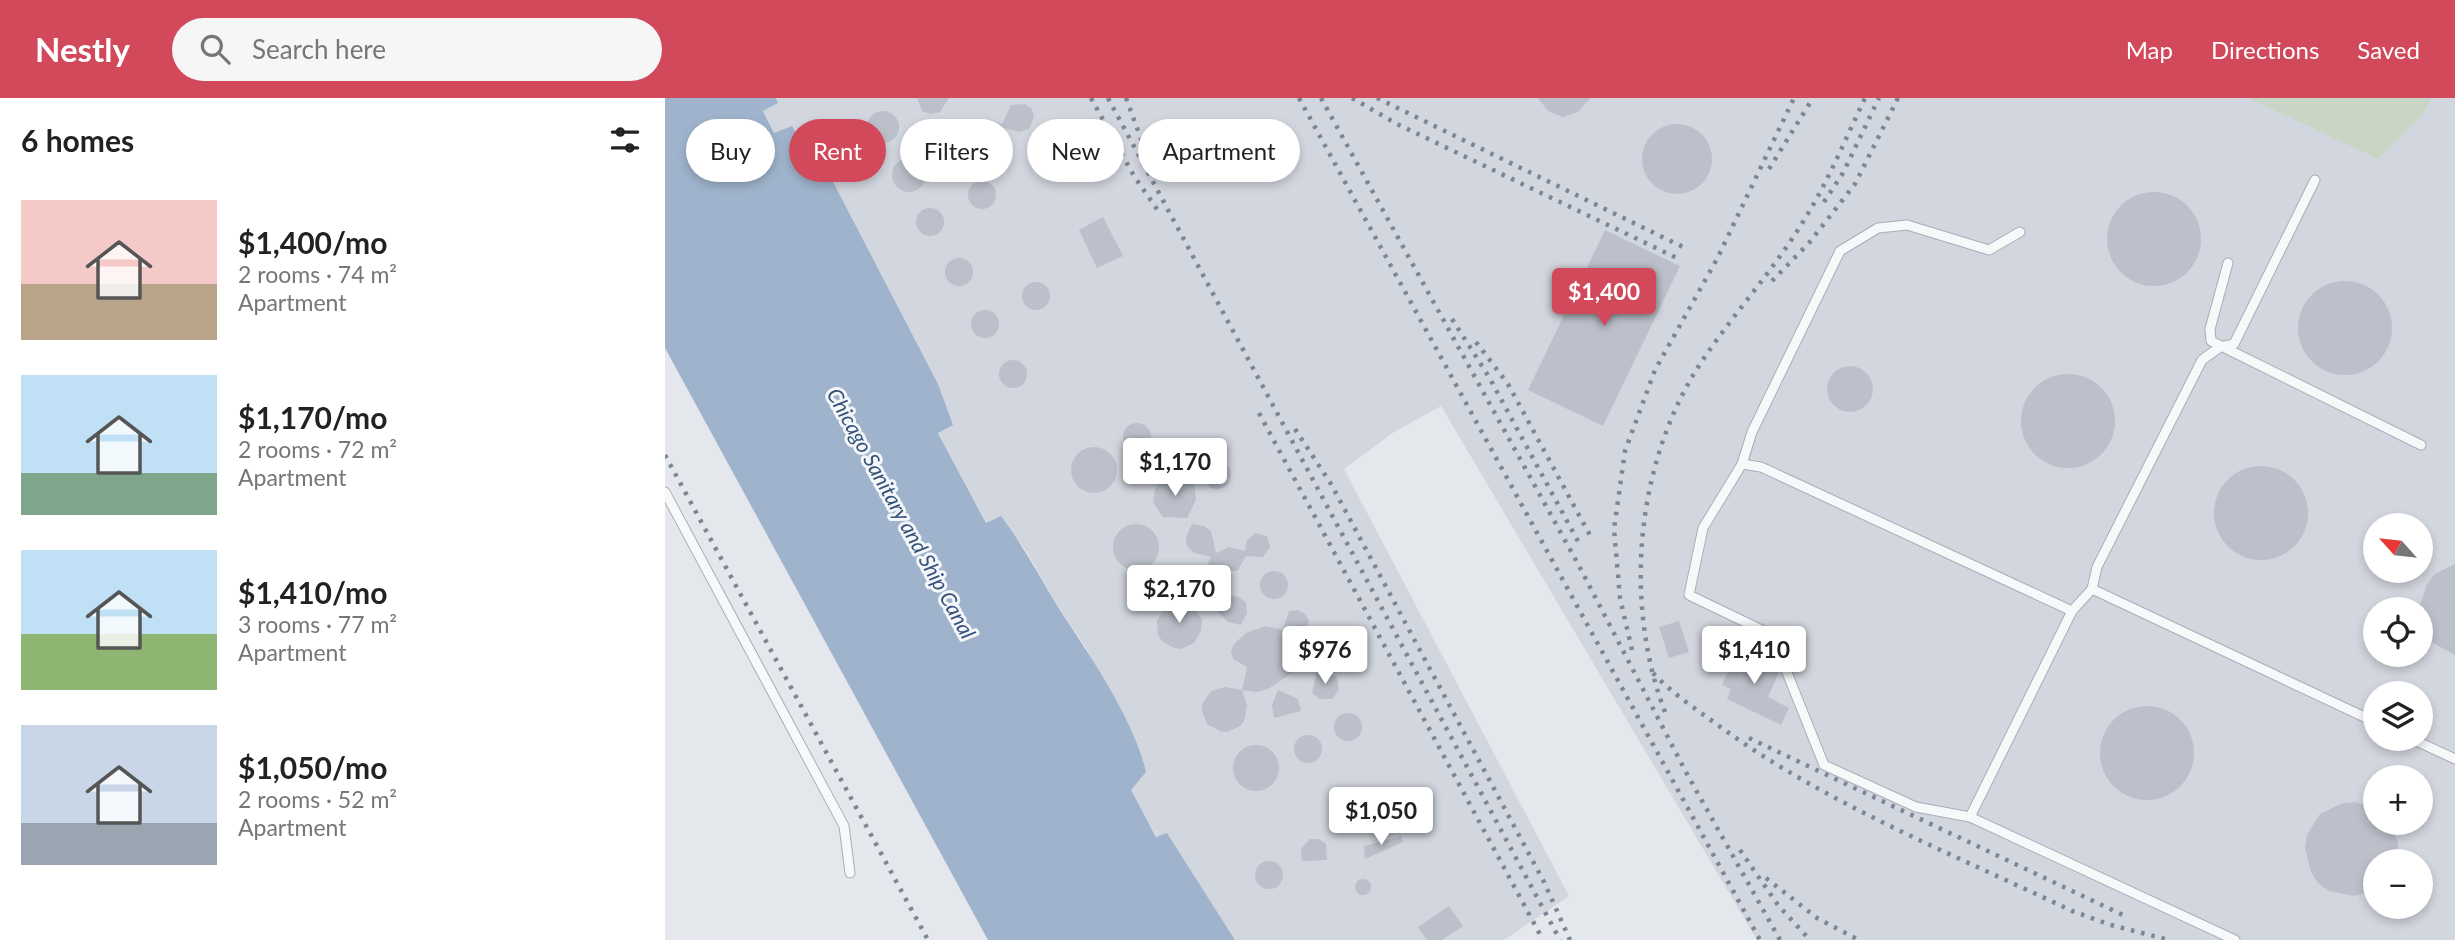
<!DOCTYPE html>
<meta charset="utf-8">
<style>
body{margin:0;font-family:Lato,sans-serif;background:#f6f6f6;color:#222;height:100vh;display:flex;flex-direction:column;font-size:26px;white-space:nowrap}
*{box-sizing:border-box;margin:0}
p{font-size:23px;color:#767676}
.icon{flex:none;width:38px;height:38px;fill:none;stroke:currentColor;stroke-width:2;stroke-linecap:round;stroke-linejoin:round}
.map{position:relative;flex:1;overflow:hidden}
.sheet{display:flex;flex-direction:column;background:#fff;width:665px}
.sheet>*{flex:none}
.banner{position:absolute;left:21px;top:21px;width:665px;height:63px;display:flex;gap:14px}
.needle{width:46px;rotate:297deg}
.controls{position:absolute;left:1698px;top:415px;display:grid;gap:14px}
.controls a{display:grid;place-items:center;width:70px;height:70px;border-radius:50%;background:#fff;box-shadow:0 4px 10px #0003;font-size:35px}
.price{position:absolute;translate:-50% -60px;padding:0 16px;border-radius:7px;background:#fff;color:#222;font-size:23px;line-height:46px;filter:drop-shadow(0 2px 4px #0008)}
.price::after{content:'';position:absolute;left:50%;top:42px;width:21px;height:16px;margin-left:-10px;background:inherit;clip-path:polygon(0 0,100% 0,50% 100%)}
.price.selected{background:#d1495b;color:#fff}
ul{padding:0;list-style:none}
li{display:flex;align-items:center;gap:21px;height:175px;padding:0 21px}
li span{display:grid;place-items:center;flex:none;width:196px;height:140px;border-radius:0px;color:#555}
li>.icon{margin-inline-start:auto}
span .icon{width:84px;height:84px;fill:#fffc;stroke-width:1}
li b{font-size:30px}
h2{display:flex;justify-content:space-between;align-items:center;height:84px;padding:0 21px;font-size:30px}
.tag{padding:0 24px;border-radius:32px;background:#fff;box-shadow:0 4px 10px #0003;font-size:24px;line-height:63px}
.tag.selected{background:#d1495b;color:#fff}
header{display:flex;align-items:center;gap:42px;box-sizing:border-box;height:98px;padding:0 35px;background:#d1495b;color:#fff}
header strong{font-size:33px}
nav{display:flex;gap:38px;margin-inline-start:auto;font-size:24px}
.search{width:490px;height:63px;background:#f6f6f6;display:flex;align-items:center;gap:18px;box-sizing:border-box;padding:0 24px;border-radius:38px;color:#767676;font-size:26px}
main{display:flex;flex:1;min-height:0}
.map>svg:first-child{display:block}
</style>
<header>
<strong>Nestly</strong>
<div class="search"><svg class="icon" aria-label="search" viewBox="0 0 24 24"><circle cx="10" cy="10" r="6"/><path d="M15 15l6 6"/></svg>Search here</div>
<nav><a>Map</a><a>Directions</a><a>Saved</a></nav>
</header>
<main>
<section class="sheet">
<h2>6 homes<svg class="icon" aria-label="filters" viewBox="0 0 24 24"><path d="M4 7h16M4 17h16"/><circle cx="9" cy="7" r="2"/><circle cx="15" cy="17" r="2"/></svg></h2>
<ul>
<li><span style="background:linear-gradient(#f6c9c9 60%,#b9a48a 0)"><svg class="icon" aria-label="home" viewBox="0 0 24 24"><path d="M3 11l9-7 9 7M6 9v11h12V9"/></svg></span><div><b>$1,400/mo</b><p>2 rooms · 74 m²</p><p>Apartment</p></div></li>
<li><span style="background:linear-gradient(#bfe0f5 70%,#7fa58c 0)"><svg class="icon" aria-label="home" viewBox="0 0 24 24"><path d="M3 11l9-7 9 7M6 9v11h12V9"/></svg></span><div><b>$1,170/mo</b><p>2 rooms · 72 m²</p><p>Apartment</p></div></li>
<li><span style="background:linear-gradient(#bfe0f5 60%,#8fb573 0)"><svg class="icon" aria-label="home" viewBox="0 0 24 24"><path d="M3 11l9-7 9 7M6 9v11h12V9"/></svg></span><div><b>$1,410/mo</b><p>3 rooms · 77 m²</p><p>Apartment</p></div></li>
<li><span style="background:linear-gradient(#c9d6e8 70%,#9aa5b1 0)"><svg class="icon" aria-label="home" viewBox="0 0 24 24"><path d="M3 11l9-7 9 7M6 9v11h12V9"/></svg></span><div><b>$1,050/mo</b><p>2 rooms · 52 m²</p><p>Apartment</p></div></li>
</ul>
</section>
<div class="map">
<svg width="1790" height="842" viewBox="0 0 1790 842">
<rect width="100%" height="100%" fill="#e4e7ec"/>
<path fill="#d2d6de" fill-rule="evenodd" d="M111 0H1790V842H1092L776 308 729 334 679 371 904 798 839 842H570L502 735 492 739 465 692 481 674 420 548 392 507 362 454 336 418 322 426 273 334 287 327 273 286 164 76 147 64 127 28 110 36 98 13 113 5ZM1710 427H1755V472H1710ZM1710 511H1755V556H1710ZM1710 595H1755V640H1710ZM1710 679H1755V724H1710ZM1710 763H1755V808H1710Z"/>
<polygon fill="#c9d6c5" points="1584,0 1767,0 1757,17 1713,61"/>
<path fill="#9fb4cc" d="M0 0H111L113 5 98 13 109 35 127 28 147 64 164 76 273 286 288 327 273 335 321 425 336 418C358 447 374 478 393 509 423 555 469 621 481 674L466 692 491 739 502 735 570 842H323L0 250Z"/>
<g fill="#bbc0ca">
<polygon points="252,0 284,0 275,14 266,16 257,13"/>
<polygon points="873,0 925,0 913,14 898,19 883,13"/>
<polygon points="360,6 367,11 369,19 364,31 354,34 341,30 335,43 328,48 309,45 302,58 295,63 285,63 279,56 277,46 283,38 291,36 305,41 315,23 323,21 337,26 346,7"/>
<circle cx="218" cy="29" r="16"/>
<circle cx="1012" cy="61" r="35"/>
<circle cx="244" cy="77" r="17"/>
<circle cx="317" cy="97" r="14"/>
<circle cx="1489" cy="141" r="47"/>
<circle cx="265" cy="124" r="14"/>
<polygon points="438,119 458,158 432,170 414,132"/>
<polygon points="940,132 1015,168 938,328 863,292"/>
<circle cx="294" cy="174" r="14"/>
<circle cx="1680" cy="230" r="47"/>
<circle cx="371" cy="198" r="14"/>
<circle cx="320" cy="226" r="14"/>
<circle cx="348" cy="276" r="14"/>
<circle cx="1185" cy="291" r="23"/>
<circle cx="1403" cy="323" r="47"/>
<circle cx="472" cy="339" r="14"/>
<circle cx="429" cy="372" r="23"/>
<circle cx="552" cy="377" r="14"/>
<circle cx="1596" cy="415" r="47"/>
<polygon points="508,378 529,386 531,402 522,420 498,419 488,404 490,391 494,385"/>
<polygon points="527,426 539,428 546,433 551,455 564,449 580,453 582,442 590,435 602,438 605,449 598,459 581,458 572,473 563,473 556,469 549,480 542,481 536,478 546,459 529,455 522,448 521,439"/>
<circle cx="471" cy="449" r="23"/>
<polygon points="1790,466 1790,557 1768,545 1756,523 1754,510 1762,486 1770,476"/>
<circle cx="609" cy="487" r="14"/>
<polygon points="516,477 527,483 518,498 509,485"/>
<polygon points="564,498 572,498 581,504 582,515 576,527 563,524 554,515 557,503"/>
<polygon points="516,502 529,511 537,521 536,533 529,545 516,551 509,550 497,543 493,537 492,523 500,510"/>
<polygon points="633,512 640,516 644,523 640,537 655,542 627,575 603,591 592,594 577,592 582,569 568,561 566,553 569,546 581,535 601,528 618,532 624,513"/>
<polygon points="1014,523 1024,554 1004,560 994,529"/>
<polygon points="1074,550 1112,568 1114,574 1103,599 1124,610 1116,627 1062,601 1066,591 1057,587"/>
<polygon points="652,573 665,575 672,580 674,592 667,601 655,601 647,595"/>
<polygon points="560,589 577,592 582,608 579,623 575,628 562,634 555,633 542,626 537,613 537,606 546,593"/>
<polygon points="613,592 633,601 636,613 609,620 607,607"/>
<circle cx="1482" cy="655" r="47"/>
<circle cx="683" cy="629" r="14"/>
<circle cx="643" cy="651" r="14"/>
<circle cx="591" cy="670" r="23"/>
<polygon points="1690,704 1710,710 1710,724 1725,724 1733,745 1733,758 1732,763 1710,763 1710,792 1689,798 1664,793 1653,785 1646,774 1640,750 1642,737 1655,716 1678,705"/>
<polygon points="736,738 738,744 700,761 699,748"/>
<polygon points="645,741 654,741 661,746 662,762 637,763 636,751"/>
<circle cx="604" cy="777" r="14"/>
<circle cx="698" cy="789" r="8"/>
<polygon points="784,808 798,828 777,842 762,842 753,829"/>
</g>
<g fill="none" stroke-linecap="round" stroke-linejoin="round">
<defs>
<g id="lane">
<polyline points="1355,134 1324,152 1242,127 1213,130 1175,153 1087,334 1077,366 1038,430 1024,497 1107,537 1159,667 1251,709 1305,719 1570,842"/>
<polyline points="1563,165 1545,231 1546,243 1756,347"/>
<polyline points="1077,366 1096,369 1407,513"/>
<polyline points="0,394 179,728 185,775"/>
<polyline points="1427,491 1710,624"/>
<polyline points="1745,640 1790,661"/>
<polyline points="1305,719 1407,513 1427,491 1432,469 1537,262 1555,249 1569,246 1650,82"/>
</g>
</defs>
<use href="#lane" stroke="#a9aeb7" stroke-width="11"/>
<use href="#lane" stroke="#f7f8fa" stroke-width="9"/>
<g stroke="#7d8696" stroke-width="4.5" stroke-dasharray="3.5 7" stroke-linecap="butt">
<polyline points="426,0 469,78 496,117"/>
<polyline points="443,0 895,842"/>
<polyline points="461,0 482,57"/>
<polyline points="634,0 1095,842"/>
<polyline points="656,0 913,466 1022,676 1115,842"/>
<polyline points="687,0 732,26 1014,161"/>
<polyline points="712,0 1018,149"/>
<polyline points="1104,71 1148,0"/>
<polyline points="1159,104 1178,75 1214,0"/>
<polyline points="1107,183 1144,145 1190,86 1233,0"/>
<polyline points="787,221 824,279 915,447"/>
<polyline points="811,244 843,286 927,441"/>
<polyline points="594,315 878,842"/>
<polyline points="630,331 666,386 879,784 905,842"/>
<polyline points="0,357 263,842"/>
<polyline points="967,552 955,500 949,431 960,353 990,272 1052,161 1129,0"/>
<path d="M988 575C1006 594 1029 610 1050 625 1158 705 1286 755 1407 813L1446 827 1504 842"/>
<path d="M1000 614C958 504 971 365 1035 266 1068 216 1110 171 1141 119 1164 81 1181 40 1200 0"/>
<polyline points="1084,640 1460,818"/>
<polyline points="1075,752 1113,807 1145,842"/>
<polyline points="1101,780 1152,820 1194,842"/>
</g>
</g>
<g text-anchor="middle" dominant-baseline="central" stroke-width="6" stroke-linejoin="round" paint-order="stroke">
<g font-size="21" font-style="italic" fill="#34527a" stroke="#f4f6f9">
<text transform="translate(237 415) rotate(61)">Chicago Sanitary and Ship Canal</text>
</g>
</g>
</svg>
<div class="controls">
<a><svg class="needle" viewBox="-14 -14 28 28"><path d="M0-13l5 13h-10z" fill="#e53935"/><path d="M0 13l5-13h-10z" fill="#767676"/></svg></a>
<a><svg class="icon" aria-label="locate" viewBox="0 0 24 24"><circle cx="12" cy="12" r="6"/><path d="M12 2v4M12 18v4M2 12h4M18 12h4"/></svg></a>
<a><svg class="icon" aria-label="layers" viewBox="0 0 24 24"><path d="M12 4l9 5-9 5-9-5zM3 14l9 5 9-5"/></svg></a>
<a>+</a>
<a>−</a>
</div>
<b class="price selected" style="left:939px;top:230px">$1,400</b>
<b class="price" style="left:510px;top:400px">$1,170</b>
<b class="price" style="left:514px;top:527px">$2,170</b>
<b class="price" style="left:660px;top:588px">$976</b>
<b class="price" style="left:1089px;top:588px">$1,410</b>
<b class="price" style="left:716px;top:749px">$1,050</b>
<div class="banner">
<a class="tag">Buy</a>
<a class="tag selected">Rent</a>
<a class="tag">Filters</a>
<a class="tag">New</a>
<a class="tag">Apartment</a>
</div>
</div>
</main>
